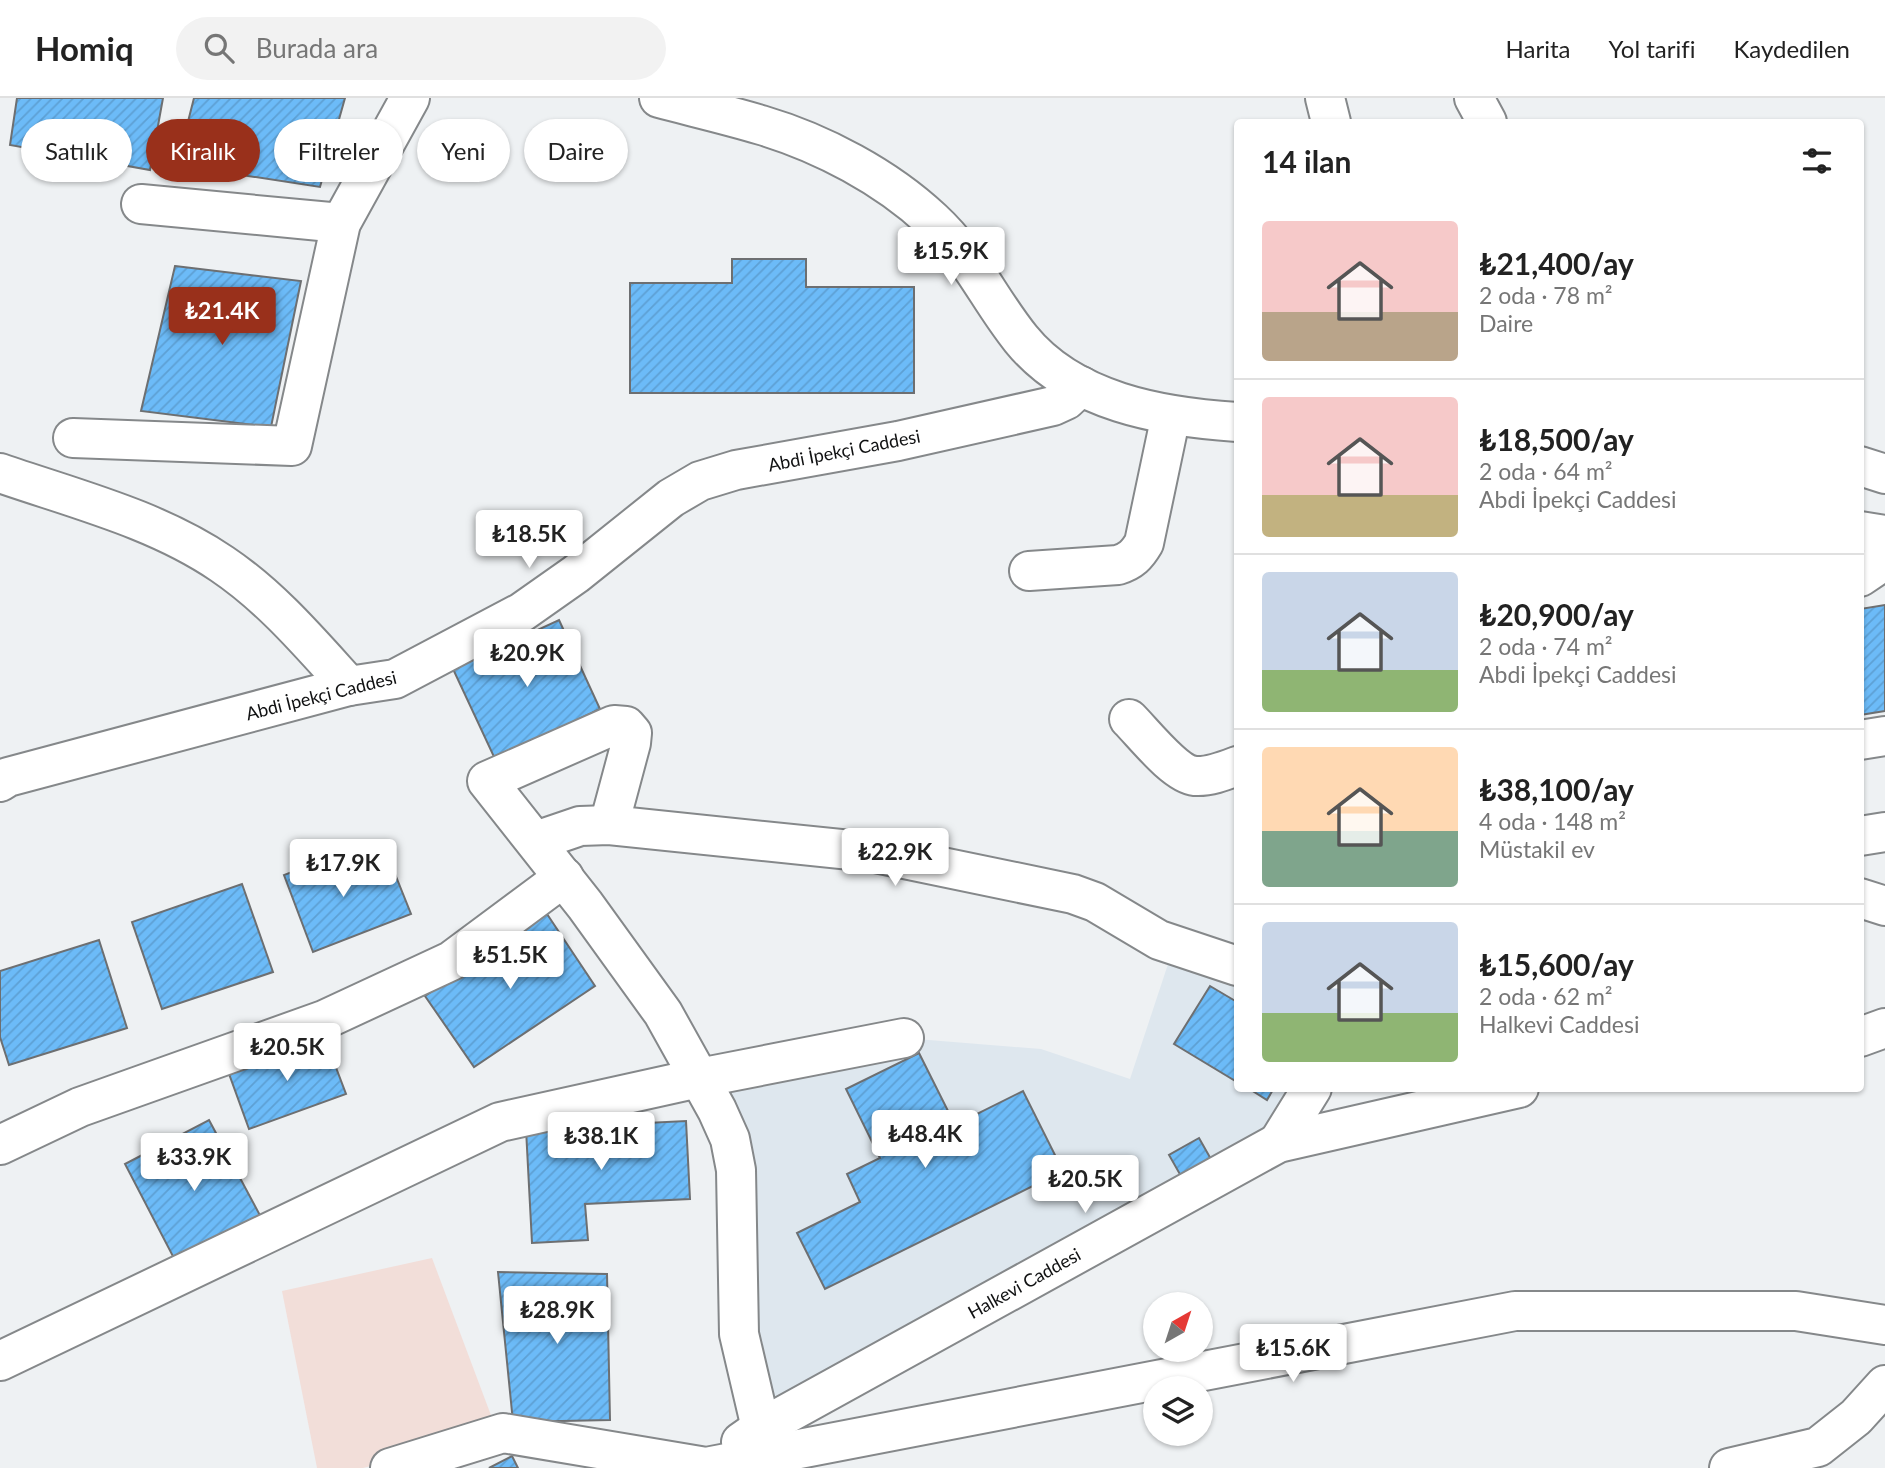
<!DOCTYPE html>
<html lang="tr">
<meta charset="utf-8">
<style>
body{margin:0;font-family:Lato,sans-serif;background:#f2f2f2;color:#222;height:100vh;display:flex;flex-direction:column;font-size:26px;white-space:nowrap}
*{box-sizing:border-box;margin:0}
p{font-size:23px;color:#767676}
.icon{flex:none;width:38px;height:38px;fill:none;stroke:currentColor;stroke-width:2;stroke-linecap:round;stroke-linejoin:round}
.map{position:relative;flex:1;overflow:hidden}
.sheet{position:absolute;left:1234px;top:21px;width:630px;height:973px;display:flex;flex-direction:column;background:#fff;border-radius:7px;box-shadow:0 2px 5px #0004}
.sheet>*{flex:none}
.top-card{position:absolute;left:21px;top:21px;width:665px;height:63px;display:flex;gap:14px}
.needle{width:46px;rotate:39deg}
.buttons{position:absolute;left:1143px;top:1194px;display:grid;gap:14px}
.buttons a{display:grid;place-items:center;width:70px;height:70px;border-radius:50%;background:#fff;box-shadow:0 2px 5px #0004;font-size:35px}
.price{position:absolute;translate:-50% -60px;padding:0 16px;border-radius:7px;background:#fff;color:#222;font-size:23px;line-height:46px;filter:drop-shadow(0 2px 4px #0008)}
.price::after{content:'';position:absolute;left:50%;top:42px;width:21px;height:16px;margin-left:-10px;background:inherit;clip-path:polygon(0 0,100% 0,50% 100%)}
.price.active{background:#99301b;color:#fff}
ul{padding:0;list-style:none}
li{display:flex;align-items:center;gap:21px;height:175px;padding:0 28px}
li+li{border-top:2px solid #e0e0e0}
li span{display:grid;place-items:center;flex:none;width:196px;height:140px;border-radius:7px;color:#555}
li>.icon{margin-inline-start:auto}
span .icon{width:84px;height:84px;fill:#fffc;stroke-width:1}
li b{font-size:30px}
h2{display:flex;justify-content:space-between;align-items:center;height:84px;padding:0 28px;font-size:30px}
.pill{padding:0 24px;border-radius:32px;background:#fff;box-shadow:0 2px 5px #0004;font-size:24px;line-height:63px}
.pill.active{background:#99301b;color:#fff}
header{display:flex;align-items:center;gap:42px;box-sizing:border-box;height:98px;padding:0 35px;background:#fff;border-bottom:2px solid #e0e0e0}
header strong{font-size:33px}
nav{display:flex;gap:38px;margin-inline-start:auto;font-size:24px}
.search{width:490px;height:63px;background:#f2f2f2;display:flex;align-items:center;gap:18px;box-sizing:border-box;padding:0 24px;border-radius:38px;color:#767676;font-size:26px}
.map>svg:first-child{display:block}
</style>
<header>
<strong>Homiq</strong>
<div class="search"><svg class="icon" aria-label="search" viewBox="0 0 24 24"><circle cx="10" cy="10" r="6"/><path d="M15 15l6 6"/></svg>Burada ara</div>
<nav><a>Harita</a><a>Yol tarifi</a><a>Kaydedilen</a></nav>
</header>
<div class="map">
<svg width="1885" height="1370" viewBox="0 0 1885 1370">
<defs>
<pattern id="building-hatch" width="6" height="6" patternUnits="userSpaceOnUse" patternTransform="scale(1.75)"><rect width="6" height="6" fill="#6cbbf8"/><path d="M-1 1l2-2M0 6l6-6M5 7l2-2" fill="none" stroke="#5da0d4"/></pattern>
</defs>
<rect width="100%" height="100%" fill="#eef1f3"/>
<polygon fill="#dee7ee" points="1174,848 1237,868 1237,990 1312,991 1278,1045 761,1330 738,1111 699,980 904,940 1041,951 1130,981"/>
<polygon fill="#f2ded9" points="432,1160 498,1336 363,1370 317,1370 282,1193"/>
<g fill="url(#building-hatch)" stroke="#6d6f71" stroke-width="2">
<polygon points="17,0 163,0 150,72 10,47"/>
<polygon points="194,0 345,0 320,89 177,67"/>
<polygon points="732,161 806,161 806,189 914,189 914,295 630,295 630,185 732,185"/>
<polygon points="175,168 301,183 271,329 141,313"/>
<polygon points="1885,507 1885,613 1860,617 1860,511"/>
<polygon points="559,522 600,611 495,661 453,571"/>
<polygon points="357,749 371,785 395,776 411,816 313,854 284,777"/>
<polygon points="242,786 273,874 162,911 132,824"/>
<polygon points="547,816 595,888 474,969 425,898"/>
<polygon points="99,842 127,930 9,967 0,939 0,873"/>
<polygon points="1210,888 1237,904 1237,984 1174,946"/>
<polygon points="324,938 346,996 249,1031 228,973"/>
<polygon points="919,955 955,1027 1023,993 1063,1073 825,1191 797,1135 860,1104 847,1076 880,1060 846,991"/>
<polygon points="1248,990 1274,990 1267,1002"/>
<polygon points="209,1022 263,1123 178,1168 125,1066"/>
<polygon points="686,1023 690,1101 585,1106 588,1142 532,1145 526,1031"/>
<polygon points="1199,1040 1220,1077 1190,1094 1169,1057"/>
<polygon points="498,1174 607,1176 610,1322 513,1324"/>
<polygon points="512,1358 518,1370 489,1370"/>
</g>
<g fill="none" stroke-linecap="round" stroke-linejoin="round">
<defs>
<g id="minor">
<path d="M659 0C693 9 728 17 761 27 822 45 886 79 932 122 972 159 988 200 1021 241 1072 304 1161 319 1237 324"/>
<polyline points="1325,0 1331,24"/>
<polyline points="1474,0 1487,24"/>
<polyline points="141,106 341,125"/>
<polyline points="73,340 292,348 341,125 410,0"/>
<polyline points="1860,368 1885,376"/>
<path d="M0 375C75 401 156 421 222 466 271 499 309 544 349 588"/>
<polyline points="1860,433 1885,437"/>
<path d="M1029 473 1118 467C1131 463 1137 457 1144 445L1171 317"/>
<polyline points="1860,479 1885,462"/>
<path d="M1129 621C1144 636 1175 676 1195 678 1209 679 1224 673 1237 668"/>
<polyline points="1860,642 1885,638"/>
<polyline points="0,684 8,679 349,588 395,581 522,514 576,476 671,400 700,383 736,372 898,343 1053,308 1066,302 1081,288"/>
<polyline points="609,727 631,645 632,635 626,628 614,627 487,683 585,807 663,915 717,1012 730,1041 736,1072 739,1236 761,1330"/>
<polyline points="1860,738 1885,734"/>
<polyline points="536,743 580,728 609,727 870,754 1073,796 1095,804 1159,842 1237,868"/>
<polyline points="1860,800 1885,808"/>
<polyline points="1860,939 1885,930"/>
<polyline points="1278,1045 1312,990"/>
<polyline points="0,1047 80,1009 324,922 451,863 564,779"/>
<polyline points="0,1263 500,1024 699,980 904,940"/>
<polyline points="741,1344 761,1330 1278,1045 1519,990"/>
<polyline points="390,1370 503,1335 706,1369 1515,1213 1796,1213 1885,1227"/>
<polyline points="1729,1370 1818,1349 1856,1319 1885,1287"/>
</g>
</defs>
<use href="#minor" stroke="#85888a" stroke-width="42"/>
<use href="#minor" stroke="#fff" stroke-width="38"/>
</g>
<g text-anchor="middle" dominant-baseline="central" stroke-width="5" stroke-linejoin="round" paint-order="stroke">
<g font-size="18" fill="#101112" stroke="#fff">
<text transform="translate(844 352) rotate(-11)">Abdi İpekçi Caddesi</text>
<text transform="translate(321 597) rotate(-14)">Abdi İpekçi Caddesi</text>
<text transform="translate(1024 1185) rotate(-29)">Halkevi Caddesi</text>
</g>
</g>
</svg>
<div class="buttons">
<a><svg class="needle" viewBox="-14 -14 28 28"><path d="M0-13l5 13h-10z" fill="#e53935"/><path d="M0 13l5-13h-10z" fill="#767676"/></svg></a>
<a><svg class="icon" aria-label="layers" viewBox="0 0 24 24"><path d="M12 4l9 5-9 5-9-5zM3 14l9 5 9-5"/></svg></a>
</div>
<b class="price" style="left:951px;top:189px">₺15.9K</b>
<b class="price active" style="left:222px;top:249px">₺21.4K</b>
<b class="price" style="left:529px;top:472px">₺18.5K</b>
<b class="price" style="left:527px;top:591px">₺20.9K</b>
<b class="price" style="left:895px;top:790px">₺22.9K</b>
<b class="price" style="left:343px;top:801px">₺17.9K</b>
<b class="price" style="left:510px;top:893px">₺51.5K</b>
<b class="price" style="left:287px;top:985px">₺20.5K</b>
<b class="price" style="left:925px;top:1072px">₺48.4K</b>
<b class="price" style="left:601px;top:1074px">₺38.1K</b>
<b class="price" style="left:194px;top:1095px">₺33.9K</b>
<b class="price" style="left:1085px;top:1117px">₺20.5K</b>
<b class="price" style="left:557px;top:1248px">₺28.9K</b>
<b class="price" style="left:1293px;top:1286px">₺15.6K</b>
<div class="top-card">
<a class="pill">Satılık</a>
<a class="pill active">Kiralık</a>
<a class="pill">Filtreler</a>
<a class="pill">Yeni</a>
<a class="pill">Daire</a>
</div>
<section class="sheet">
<h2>14 ilan<svg class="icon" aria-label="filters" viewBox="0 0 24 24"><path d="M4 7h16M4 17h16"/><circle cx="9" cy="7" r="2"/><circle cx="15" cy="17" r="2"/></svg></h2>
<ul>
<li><span style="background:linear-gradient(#f6c9c9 65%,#b9a48a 0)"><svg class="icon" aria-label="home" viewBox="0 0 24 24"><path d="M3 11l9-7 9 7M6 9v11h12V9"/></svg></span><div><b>₺21,400/ay</b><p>2 oda · 78 m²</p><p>Daire</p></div></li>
<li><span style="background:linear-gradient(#f6c9c9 70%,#c2b280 0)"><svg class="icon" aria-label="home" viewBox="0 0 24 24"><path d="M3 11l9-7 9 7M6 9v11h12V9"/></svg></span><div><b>₺18,500/ay</b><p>2 oda · 64 m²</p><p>Abdi İpekçi Caddesi</p></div></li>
<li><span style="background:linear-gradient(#c9d6e8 70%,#8fb573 0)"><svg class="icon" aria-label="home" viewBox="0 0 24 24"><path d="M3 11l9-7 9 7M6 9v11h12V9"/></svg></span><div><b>₺20,900/ay</b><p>2 oda · 74 m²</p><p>Abdi İpekçi Caddesi</p></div></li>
<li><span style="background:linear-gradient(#ffd9b3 60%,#7fa58c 0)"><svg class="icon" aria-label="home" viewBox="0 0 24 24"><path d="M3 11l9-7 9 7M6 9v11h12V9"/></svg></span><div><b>₺38,100/ay</b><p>4 oda · 148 m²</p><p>Müstakil ev</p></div></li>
<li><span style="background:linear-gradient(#c9d6e8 65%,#8fb573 0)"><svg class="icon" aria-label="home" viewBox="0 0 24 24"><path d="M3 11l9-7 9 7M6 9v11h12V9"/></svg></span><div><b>₺15,600/ay</b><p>2 oda · 62 m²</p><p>Halkevi Caddesi</p></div></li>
</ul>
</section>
</div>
